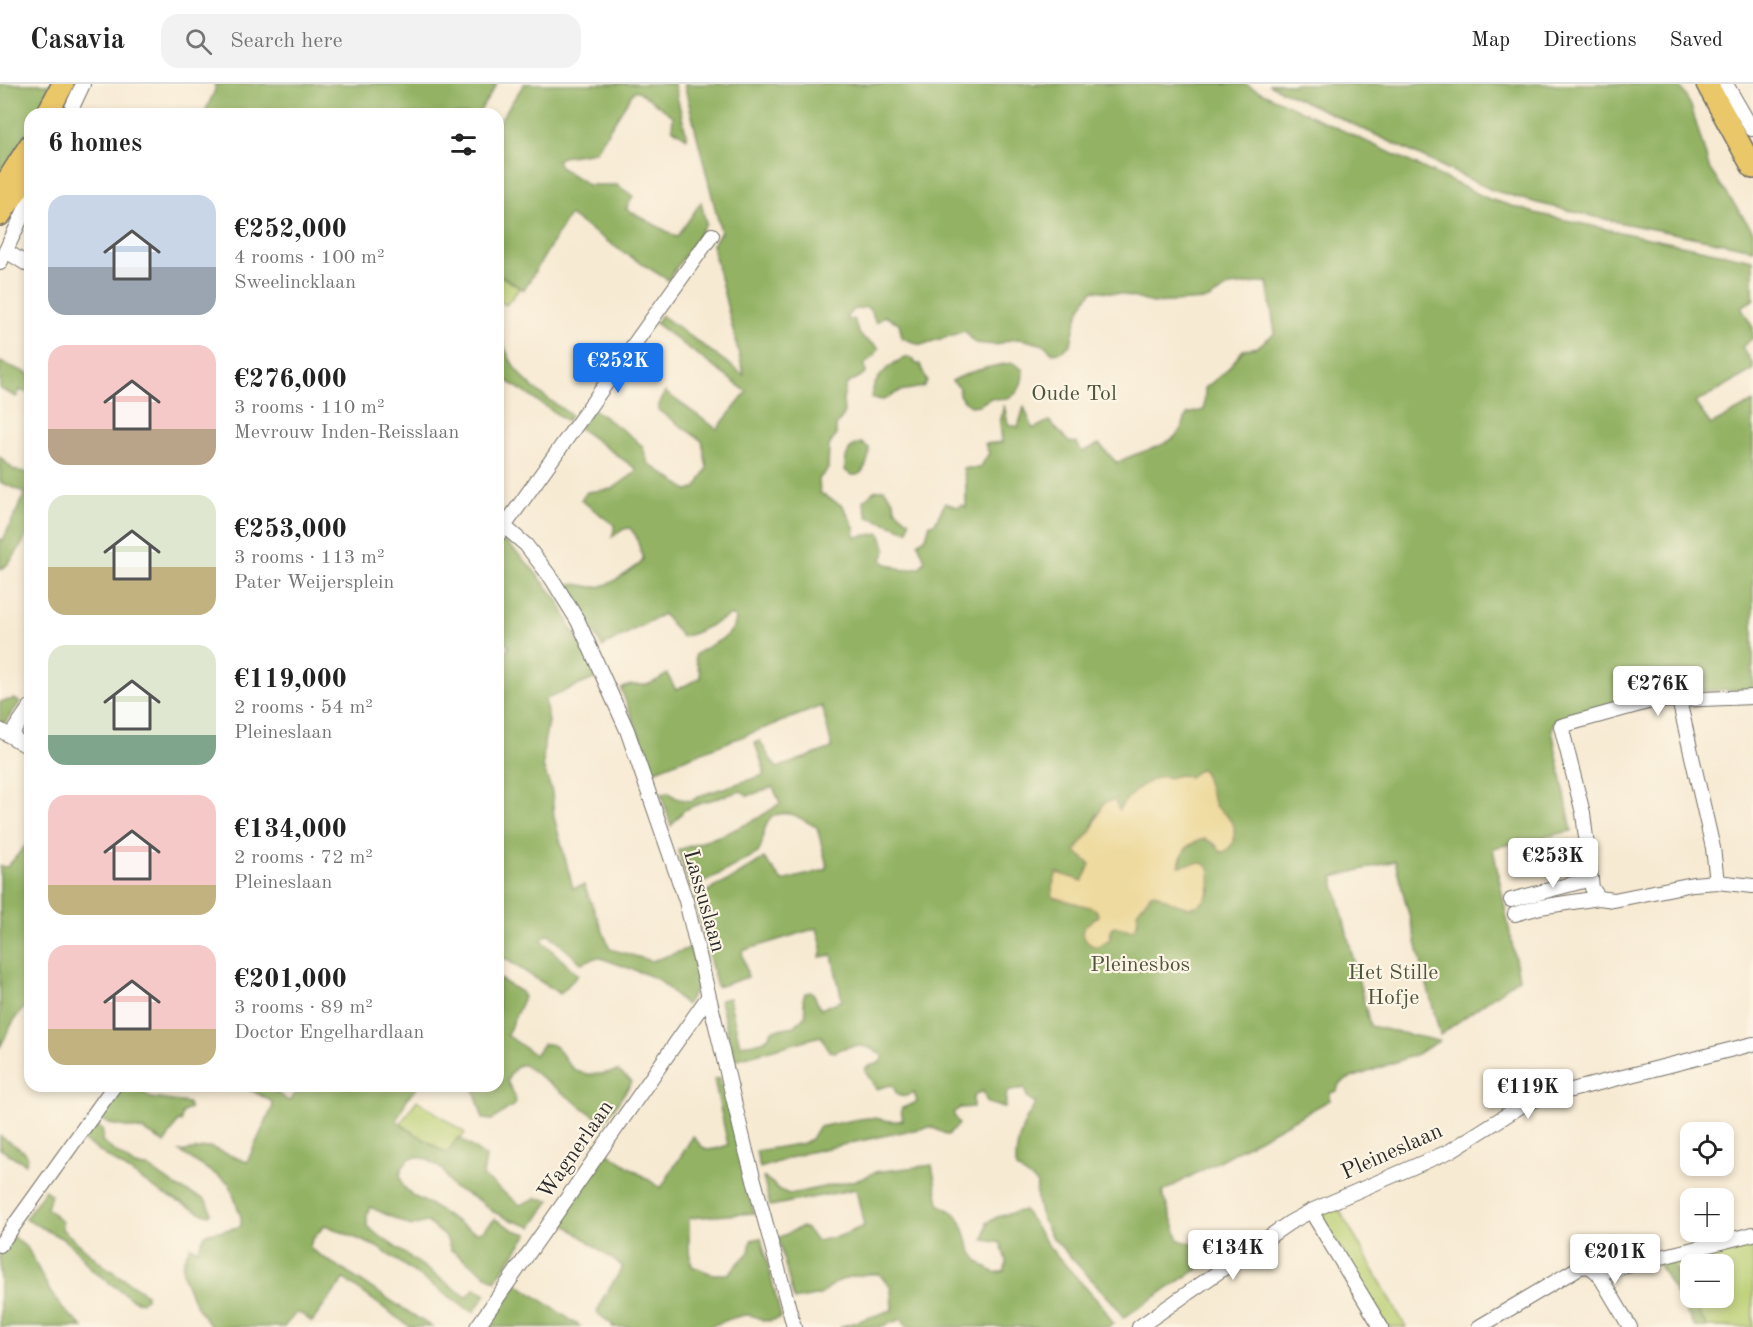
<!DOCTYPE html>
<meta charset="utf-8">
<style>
body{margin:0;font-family:"Old Standard TT",serif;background:#f2f2f2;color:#222;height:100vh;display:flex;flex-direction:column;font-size:22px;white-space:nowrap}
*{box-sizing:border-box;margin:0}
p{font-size:20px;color:#767676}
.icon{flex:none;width:33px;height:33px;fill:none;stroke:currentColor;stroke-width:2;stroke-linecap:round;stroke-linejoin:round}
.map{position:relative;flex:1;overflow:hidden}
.panel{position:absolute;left:24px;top:24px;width:480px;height:984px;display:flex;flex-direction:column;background:#fff;border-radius:18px;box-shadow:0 3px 9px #0003}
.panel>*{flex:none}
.controls{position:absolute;left:1680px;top:1038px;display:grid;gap:12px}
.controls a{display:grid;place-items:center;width:54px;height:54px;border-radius:12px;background:#fff;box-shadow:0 3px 9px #0003;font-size:30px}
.price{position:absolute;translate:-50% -51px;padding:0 14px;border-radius:6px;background:#fff;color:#222;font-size:20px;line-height:39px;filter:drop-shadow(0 2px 3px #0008)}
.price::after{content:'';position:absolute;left:50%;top:36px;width:18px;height:14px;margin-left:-9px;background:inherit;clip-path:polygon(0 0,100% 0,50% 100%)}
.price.on{background:#1a73e8;color:#fff}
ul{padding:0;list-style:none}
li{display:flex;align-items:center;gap:18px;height:150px;padding:0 24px}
li span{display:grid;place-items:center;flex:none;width:168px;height:120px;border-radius:18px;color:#555}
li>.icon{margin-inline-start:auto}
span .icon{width:72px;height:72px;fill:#fffc;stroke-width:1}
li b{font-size:26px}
h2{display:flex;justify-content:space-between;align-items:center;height:72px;padding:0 24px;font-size:26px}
header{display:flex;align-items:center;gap:36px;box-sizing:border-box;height:84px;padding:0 30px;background:#fff;border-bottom:2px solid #e0e0e0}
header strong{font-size:28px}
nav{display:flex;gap:33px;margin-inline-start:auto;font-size:21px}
.search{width:420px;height:54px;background:#f2f2f2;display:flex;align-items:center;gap:15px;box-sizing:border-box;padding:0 21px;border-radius:18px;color:#767676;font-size:22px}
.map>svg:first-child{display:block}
</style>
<header>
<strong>Casavia</strong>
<div class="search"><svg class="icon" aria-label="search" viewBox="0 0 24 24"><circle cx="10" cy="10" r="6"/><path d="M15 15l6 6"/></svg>Search here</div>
<nav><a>Map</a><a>Directions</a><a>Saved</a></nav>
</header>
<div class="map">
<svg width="1753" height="1243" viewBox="0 0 1753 1243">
<rect width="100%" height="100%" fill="#fcf5e5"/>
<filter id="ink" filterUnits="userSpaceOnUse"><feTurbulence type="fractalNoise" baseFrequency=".0167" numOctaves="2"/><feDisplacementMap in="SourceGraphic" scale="12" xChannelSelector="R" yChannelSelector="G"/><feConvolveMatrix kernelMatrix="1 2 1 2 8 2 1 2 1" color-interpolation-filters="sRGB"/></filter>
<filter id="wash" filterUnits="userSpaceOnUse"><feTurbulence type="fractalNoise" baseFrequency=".008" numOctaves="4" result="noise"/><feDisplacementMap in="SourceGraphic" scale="24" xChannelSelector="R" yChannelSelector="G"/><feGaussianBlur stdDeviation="1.35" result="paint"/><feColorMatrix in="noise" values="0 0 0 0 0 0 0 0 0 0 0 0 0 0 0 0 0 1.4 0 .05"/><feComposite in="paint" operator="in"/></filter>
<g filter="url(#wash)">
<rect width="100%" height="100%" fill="#f7ead3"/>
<g fill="#bacf72" stroke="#727d4e" stroke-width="1.5" fill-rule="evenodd">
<polygon points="498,190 520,204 506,221 498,216"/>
<polygon points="417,1016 465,1049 449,1073 400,1040"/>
<polygon points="1336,1120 1406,1243 1387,1243 1321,1132 1320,1127"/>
<path d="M1753 1152V1243H1707L1668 1174ZM1690 1180H1724V1214H1690Z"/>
</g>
<g fill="#93b264" stroke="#5f6e48" stroke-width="1.5" fill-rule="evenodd">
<polygon points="0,0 53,0 38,30 30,30 30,44 0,91"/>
<polygon points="215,0 497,0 478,30 204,30 215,6"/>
<polygon points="524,0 674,0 687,54 672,44 673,32 638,7 634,7 595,68 562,73 557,76 560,83 588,101 617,101 633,112 626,125 677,153 701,118 706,140 668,196 623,168 569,131 524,206 498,190 498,66 500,63 498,61 498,39"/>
<path d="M684 0H1244L1489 115 1535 129 1615 147 1753 176V216L1741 223 1753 244V254L1742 263 1753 280V286L1695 319 1711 341 1753 318V606L1675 607 1554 637 1552 646 1572 747 1493 764 1519 894 1440 951 1395 777 1333 793 1370 942 1439 957 1417 970 1346 996 1339 1000 1337 1007 1330 1009V1016L1162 1108 1179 1156 1193 1160 1207 1179 1123 1234 1116 1222 1052 1153C1041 1137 1035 1118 1037 1099L1016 1084C1015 1062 1022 1037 1036 1020L1028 1015 1024 1004 1007 1008 1005 1024 987 1019 983 1007 976 1010 973 1015V1023L960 1024 953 1029 959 1040 948 1051 931 1043 897 1049 805 1069 760 1084 756 1067 804 1059 811 1055 818 1043C835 1040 853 1035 870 1034 883 1034 890 1040 903 1036L901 1026 902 1024 917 1018 914 1008C908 1012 904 1014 897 1011L894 1004 891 1001 876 1005 865 987 866 983 879 979 883 974 882 971C868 960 851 959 835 968L829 967 821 952 734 976 720 916 729 914 740 961C752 959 769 960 772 946L795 942 806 930 803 915 805 909 812 908C817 913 816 920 821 925L842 916 832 871 820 873 822 863 817 844 745 866 742 868 748 893 717 903 694 814 733 794 764 774 782 797 825 786 827 782 817 743C800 736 792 724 772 732 759 748 766 757 758 769L699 801 690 803 678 766C713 755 751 742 780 719L773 703 748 712 741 707 701 719 684 726 671 742 661 709 669 708 676 714 691 717 702 711 764 691V685L755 659 760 657 769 673 777 684 832 664 822 622 653 687 621 605C630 600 634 601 645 601 653 600 661 594 667 590L676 606 700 594C702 586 694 580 695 571 709 559 732 556 736 536L734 532H729L695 549 682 553 663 530 602 563 569 500C577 499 584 502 592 503 609 504 626 489 640 480L643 475 636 452 630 444 624 445 612 453 614 446V441L581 416 587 408 612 405 636 388V385L579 344 593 325 635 355 643 364 648 379 689 407 696 404 707 384 702 357 658 326 660 317 665 308 717 345 747 308 655 239 661 231 744 291 712 161 721 148ZM1267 198 1275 249 1257 263 1243 266 1226 287 1205 304 1204 326 1187 330C1185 335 1183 342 1180 347 1169 364 1135 367 1117 379L1099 360 1082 368 1077 359 1069 358 1049 337 1033 345 1024 323 1018 343 1008 340 1004 321 1000 338 1002 358 985 360 989 369 980 384H963L966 398V423L962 421 957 423 945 419 935 439 930 440 926 453 918 459 925 476 920 483 904 486 885 479 882 475 886 466 880 449 855 453 854 443 843 422 820 409 819 395 828 385 829 362 836 351V342L844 330 843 316 846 301 866 289 865 279 875 271 879 264C861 251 861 258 854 235L848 236 847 232 853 226 866 223 871 227 876 239 884 232 899 239 902 254 921 261 965 247 975 259 996 261 1009 256 1021 255 1044 261 1053 269 1062 267 1071 260C1075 239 1078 221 1094 206L1122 210 1152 219 1207 216 1230 202ZM1200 685 1203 686 1215 723 1227 732 1221 768 1216 761 1206 755 1199 756 1184 766 1179 782 1198 779 1211 806C1196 834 1177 819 1155 809L1151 810 1136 828 1138 839 1131 846 1114 842 1111 844 1094 835 1098 832 1097 827 1057 789 1083 797 1090 780 1076 767 1091 747 1097 730 1116 722 1119 727 1121 722 1168 694 1180 691 1189 693Z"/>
<polygon points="1268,0 1679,0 1691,22 1710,86 1753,147 1753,165 1617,138 1537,119 1492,106"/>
<path d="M498 239C508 291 531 303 571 331L567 337 503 294 498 299Z"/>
<path d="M908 273 913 275 916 280H920L927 297 923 303 900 307 883 316 871 314C872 295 891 278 908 273Z"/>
<polygon points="0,278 30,290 30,310 20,306 17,313 0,305"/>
<path d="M1013 279 1023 286C1023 308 1013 318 991 314L979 321 971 322 964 317 959 311 960 304 952 297C972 286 991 282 1013 279Z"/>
<path d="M861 359 869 364C870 378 860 402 845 386 845 373 847 362 861 359Z"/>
<path d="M0 373 14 386 30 389C30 400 33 434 30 443 27 453 10 483 0 485V455L3 456 25 409 0 398Z"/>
<polygon points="884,405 894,417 895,425 909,437 908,447 868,433 863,417 874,407"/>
<polygon points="500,456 504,456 530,482 559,518 596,594 545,615 548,637 544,660 543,682 552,708 554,733 573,804 584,801 610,865 652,877 690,864 695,880 697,903 686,921 659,896 648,891 598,873 581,879 549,850 541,856 578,891 560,910 498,870 498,582 509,562 498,553 498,458"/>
<polygon points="14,615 20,618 4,640 0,638 0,618"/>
<path d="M28 759 30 760V920C15 928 8 949 0 963V782L7 783Z"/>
<path d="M498 894 521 908 524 913 507 951 535 971 543 960C562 957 563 982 579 988 591 993 605 989 618 987L632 998 604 1039 524 981H519L511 989 507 997 515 1012V1020L492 1036 483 1035 473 1002H498Z"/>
<path d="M720 994 754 1129 689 1134V1168L692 1182 712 1190H728L749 1168 751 1156 761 1154 781 1233C759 1243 760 1230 746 1231 730 1233 719 1241 706 1243 678 1243 641 1243 612 1243L613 1241 597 1229 603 1214 623 1183 558 1135 605 1067 661 1104 693 1052C705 1069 708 1068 728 1061L714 995Z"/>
<polygon points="118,1002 135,1002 151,1014 188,1019 190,1024 182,1029 181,1038 178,1037 165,1059 143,1046 109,1040 97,1032"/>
<path d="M243 1002H267L289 1017 302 1002H419L408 1013 396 1037 447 1070 458 1053 486 1073 483 1092 520 1121 536 1114 550 1116 532 1143 508 1135 492 1127 480 1117 452 1103 443 1086 427 1075 418 1073 410 1074 402 1084 400 1091 403 1102 413 1112 429 1120 465 1143 476 1148 483 1147 495 1135 514 1146 528 1150 495 1197 451 1166 446 1153 427 1138 411 1142 370 1123 367 1130V1142L374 1148 467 1213 475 1204 486 1210 473 1229 377 1163 325 1141 312 1156 310 1162 312 1166 432 1243H410L344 1195 312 1238 301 1230 296 1229 284 1243H211C200 1228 177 1195 184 1175 185 1171 188 1167 190 1162L198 1166 205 1150C213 1148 235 1145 241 1142V1133L229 1099 180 1068 210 1063 247 1078 273 1022 271 1017Z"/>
<polygon points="94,1037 103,1047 102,1058 135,1082 148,1083 179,1104 204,1115 209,1121 211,1129 209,1131 202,1129 163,1110 81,1055"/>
<polygon points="0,1052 25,1068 27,1072 26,1080 0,1065"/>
<path d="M932 1081 939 1120C945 1124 955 1128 958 1133 970 1152 964 1166 984 1182 992 1188 996 1190 1005 1187L1006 1177 1001 1159 984 1156 987 1139 997 1133 1024 1126 1050 1164 1104 1224 1113 1240 1109 1243H906L902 1235 879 1243H840L892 1226 891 1204 879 1190H868L849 1193 837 1198 820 1211 794 1216 778 1154 801 1143 805 1144 817 1157 840 1152 864 1142 856 1105 770 1122 763 1093C774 1098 778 1108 790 1110L861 1095 875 1088Z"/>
<path d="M45 1106 51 1111 47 1124 62 1138V1145L103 1181 146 1210V1215C141 1219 138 1218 132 1215L92 1186 76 1166 63 1155 25 1135Z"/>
<polygon points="13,1152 28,1165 51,1209 65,1227 83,1243 0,1243 0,1170"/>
<polygon points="1668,1174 1707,1243 1695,1243 1659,1181 1658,1178"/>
<polygon points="515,1198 581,1243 484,1243"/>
</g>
<path fill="#eeda9e" stroke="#8c8264" stroke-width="1.5" d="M1200 685 1203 686 1215 722 1227 732 1234 742V758L1226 767 1221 768 1216 761 1206 755C1190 757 1181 766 1179 782 1187 781 1202 776 1207 782 1209 784 1210 788 1210 791 1212 804 1207 822 1191 823 1180 824 1165 814 1155 809L1151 810 1137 828 1138 833 1136 844 1131 846 1114 842 1111 844 1110 855 1097 863C1088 860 1085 857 1082 848L1085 842 1098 832 1097 827 1093 824 1053 813 1052 803 1057 789 1083 797 1090 780 1075 767 1091 747 1104 719 1114 716 1119 726C1128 711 1147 695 1164 692L1168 694 1180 691 1189 693Z"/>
</g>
<g filter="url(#ink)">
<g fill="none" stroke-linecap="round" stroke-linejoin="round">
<defs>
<g id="street">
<polyline points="1726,0 1752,45"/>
<polyline points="69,30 83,0"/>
<polyline points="6,167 30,182"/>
<polyline points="0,179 30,115"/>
<polyline points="498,437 526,461 552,495 578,537 627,646 686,817 746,1067 794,1243"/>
<polyline points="498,451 712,151"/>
<polyline points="1679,616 1713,764 1717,798"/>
<polyline points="0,646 30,664"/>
<polyline points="10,652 30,623"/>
<polyline points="1599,814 1592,804 1583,729 1561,642 1651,617 1753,613"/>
<polyline points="1511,816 1591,795"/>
<polyline points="1515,830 1540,823 1599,814 1614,816 1693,800 1717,798 1753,802"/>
<polyline points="1311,1127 1381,1243"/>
<polyline points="0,1161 114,1002"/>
<polyline points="1598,1189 1630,1243"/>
<polyline points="477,1243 708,913"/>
<polyline points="1139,1243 1289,1139 1311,1127 1450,1067 1521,1022 1540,1014 1753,960"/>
<polyline points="1479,1243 1580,1183 1589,1182 1598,1189 1753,1150"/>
</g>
<g id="primary">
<polyline points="1707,0 1753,84"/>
<polyline points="47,30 63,0"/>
<polyline points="0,108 30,61"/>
<polyline points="0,131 23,97"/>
</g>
</defs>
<use href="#street" stroke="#726e66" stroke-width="16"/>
<use href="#primary" stroke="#726e66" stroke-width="24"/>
<use href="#street" stroke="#fff" stroke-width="14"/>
<use href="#primary" stroke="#eac769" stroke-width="21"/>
</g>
</g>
<g text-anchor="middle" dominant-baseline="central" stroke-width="4.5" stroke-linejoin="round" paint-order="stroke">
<g font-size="22" fill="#4f543d" stroke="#fcf5e5">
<text x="1074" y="310">Oude Tol</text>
<text x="1140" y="881">Pleinesbos</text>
<text x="1393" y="889">Het Stille<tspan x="1393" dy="25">Hofje</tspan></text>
</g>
<g font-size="22" fill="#2b2b2b" stroke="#fcf5e5">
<text transform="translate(704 817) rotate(74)">Lassuslaan</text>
<text transform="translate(576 1066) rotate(-55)">Wagnerlaan</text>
<text transform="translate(1392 1068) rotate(-24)">Pleineslaan</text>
</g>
</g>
</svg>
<div class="controls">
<a><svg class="icon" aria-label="locate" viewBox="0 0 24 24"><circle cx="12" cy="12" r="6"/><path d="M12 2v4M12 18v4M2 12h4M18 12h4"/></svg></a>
<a>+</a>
<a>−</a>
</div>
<b class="price on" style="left:618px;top:310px">€252K</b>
<b class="price" style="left:1658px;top:633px">€276K</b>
<b class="price" style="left:1553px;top:805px">€253K</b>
<b class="price" style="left:1528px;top:1036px">€119K</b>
<b class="price" style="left:1233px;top:1197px">€134K</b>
<b class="price" style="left:1615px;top:1201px">€201K</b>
<section class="panel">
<h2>6 homes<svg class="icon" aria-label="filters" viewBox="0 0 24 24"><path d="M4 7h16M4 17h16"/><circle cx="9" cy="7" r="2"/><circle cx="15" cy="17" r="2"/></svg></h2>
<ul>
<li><span style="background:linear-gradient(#c9d6e8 60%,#9aa5b1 0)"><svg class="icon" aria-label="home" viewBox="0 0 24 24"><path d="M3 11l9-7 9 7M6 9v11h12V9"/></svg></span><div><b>€252,000</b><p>4 rooms · 100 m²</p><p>Sweelincklaan</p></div></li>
<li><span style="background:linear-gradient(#f6c9c9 70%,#b9a48a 0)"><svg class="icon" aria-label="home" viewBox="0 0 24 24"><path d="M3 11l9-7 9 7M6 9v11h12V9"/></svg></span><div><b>€276,000</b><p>3 rooms · 110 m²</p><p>Mevrouw Inden-Reisslaan</p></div></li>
<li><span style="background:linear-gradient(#dfe7d0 60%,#c2b280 0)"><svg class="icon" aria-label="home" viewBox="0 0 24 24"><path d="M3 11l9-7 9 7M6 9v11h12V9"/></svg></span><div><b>€253,000</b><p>3 rooms · 113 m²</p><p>Pater Weijersplein</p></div></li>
<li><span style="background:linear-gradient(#dfe7d0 75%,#7fa58c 0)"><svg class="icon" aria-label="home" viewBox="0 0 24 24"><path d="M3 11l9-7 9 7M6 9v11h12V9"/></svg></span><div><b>€119,000</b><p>2 rooms · 54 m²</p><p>Pleineslaan</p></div></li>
<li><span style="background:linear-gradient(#f6c9c9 75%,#c2b280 0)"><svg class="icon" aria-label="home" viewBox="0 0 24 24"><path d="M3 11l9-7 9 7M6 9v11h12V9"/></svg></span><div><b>€134,000</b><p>2 rooms · 72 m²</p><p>Pleineslaan</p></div></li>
<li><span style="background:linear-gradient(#f6c9c9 70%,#c2b280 0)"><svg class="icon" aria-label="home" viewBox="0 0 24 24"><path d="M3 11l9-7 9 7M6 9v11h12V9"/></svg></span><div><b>€201,000</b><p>3 rooms · 89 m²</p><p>Doctor Engelhardlaan</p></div></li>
</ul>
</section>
</div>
